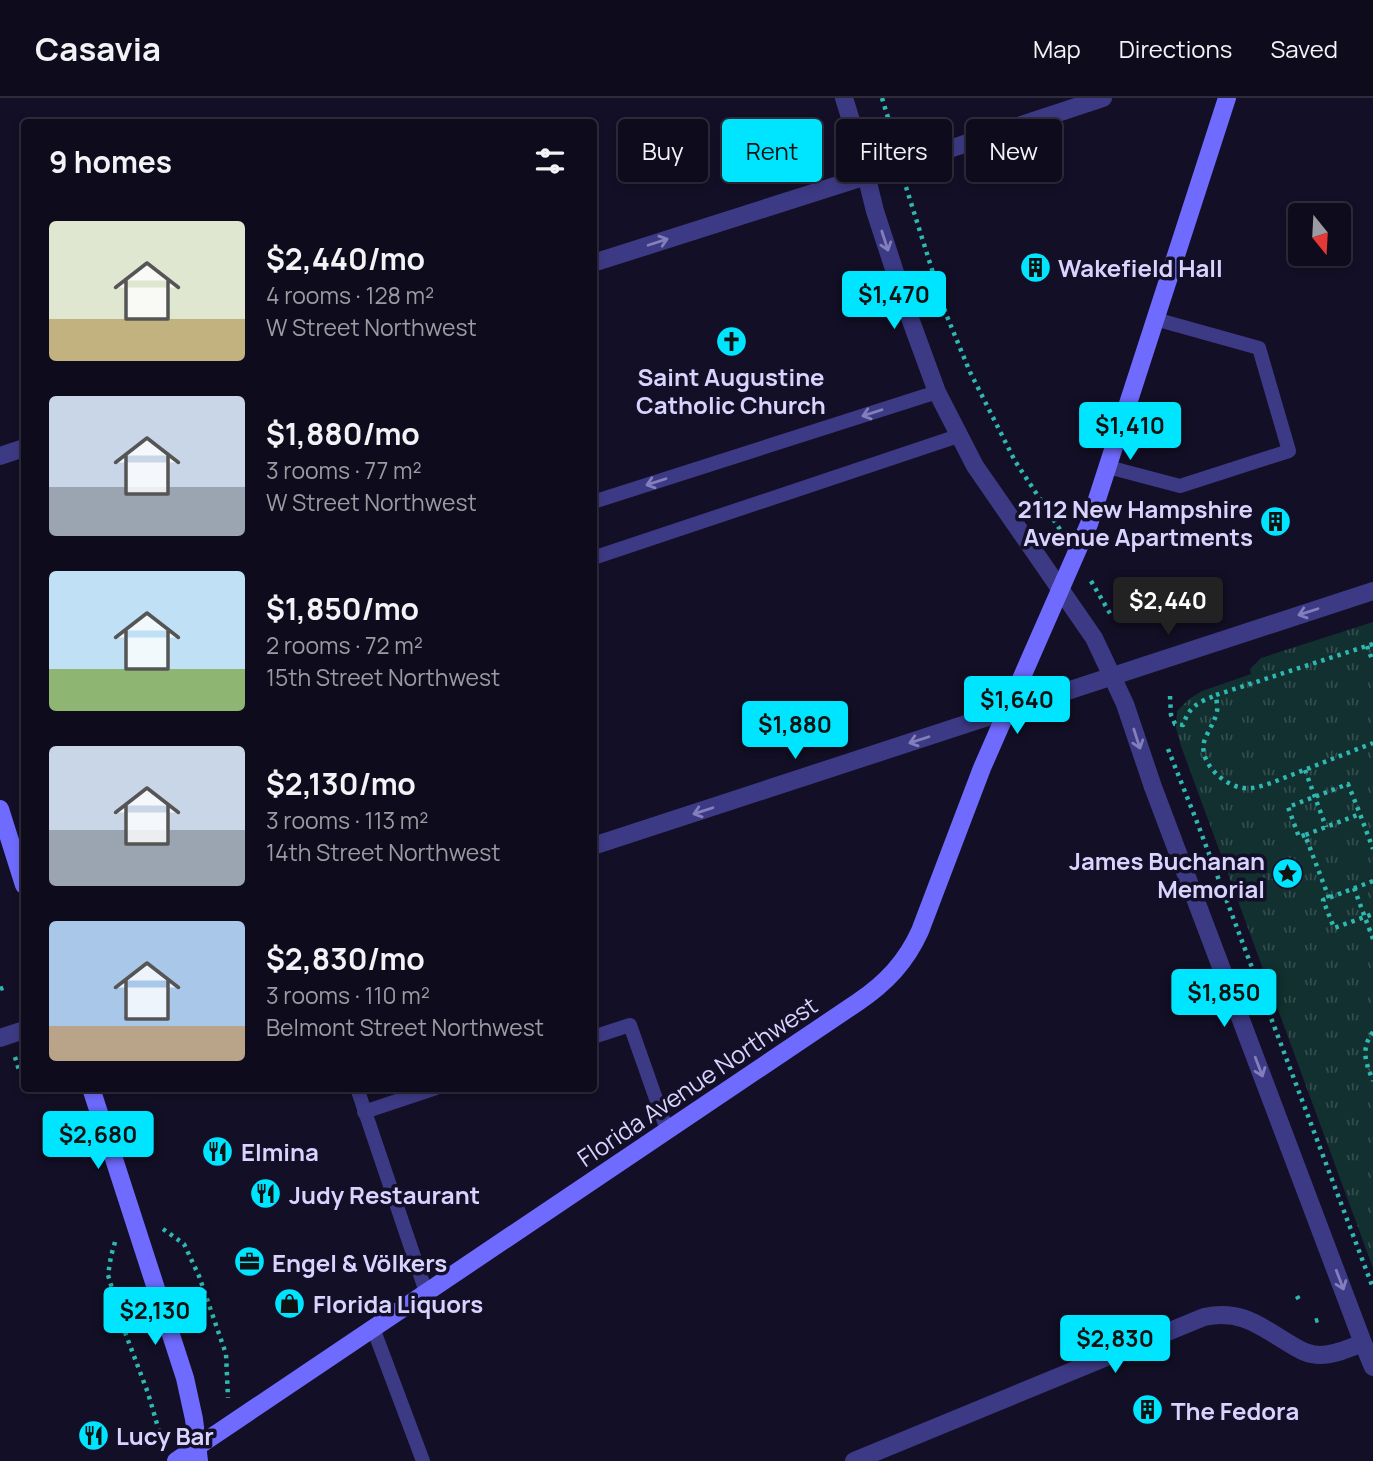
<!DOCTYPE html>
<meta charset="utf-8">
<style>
body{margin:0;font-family:Manrope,sans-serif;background:#171425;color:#f1f3f6;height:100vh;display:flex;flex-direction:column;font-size:26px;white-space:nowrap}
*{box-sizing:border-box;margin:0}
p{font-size:23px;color:#9b9ba3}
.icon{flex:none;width:38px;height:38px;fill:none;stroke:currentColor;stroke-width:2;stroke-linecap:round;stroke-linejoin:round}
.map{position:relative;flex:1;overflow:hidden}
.details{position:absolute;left:21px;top:21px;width:576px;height:973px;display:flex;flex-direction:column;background:#0e0b1c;border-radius:7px;box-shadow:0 4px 10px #0003,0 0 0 2px #2e2b3b}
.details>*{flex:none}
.banner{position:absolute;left:618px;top:21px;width:649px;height:63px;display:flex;gap:14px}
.needle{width:46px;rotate:162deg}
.buttons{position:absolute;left:1288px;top:105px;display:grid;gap:14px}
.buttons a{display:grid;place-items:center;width:63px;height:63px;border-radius:7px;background:#0e0b1c;box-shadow:0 4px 10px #0003,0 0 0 2px #2e2b3b;font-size:35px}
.price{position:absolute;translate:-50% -60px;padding:0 16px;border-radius:7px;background:#00e5ff;color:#111;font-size:23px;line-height:46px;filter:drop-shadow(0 2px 4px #0008)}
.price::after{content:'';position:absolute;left:50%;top:42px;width:21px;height:16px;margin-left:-10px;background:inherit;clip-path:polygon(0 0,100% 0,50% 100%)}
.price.active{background:#222;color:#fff}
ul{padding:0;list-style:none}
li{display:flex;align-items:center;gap:21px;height:175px;padding:0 28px}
li span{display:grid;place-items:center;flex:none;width:196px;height:140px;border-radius:7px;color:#555}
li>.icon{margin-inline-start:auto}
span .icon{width:84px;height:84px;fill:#fffc;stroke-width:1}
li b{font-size:30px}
h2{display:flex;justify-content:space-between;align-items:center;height:84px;padding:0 28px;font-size:30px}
.pill{padding:0 24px;border-radius:7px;background:#0e0b1c;box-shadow:0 4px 10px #0003,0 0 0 2px #2e2b3b;font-size:24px;line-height:63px}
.pill.active{background:#00e5ff;color:#111}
header{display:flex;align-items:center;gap:42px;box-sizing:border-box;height:98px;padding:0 35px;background:#0e0b1c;border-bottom:2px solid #2e2b3b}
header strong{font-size:33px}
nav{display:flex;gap:38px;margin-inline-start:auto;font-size:24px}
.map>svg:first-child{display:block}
</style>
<header>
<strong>Casavia</strong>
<nav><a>Map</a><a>Directions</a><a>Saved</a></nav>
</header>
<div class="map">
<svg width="1373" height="1363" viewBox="0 0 1373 1363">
<defs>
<pattern id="park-tufts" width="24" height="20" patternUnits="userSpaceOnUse" patternTransform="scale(1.75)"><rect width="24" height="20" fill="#12302f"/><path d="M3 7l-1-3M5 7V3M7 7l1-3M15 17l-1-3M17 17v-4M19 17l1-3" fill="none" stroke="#344d4e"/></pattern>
</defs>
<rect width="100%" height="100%" fill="#130f26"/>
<polygon fill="url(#park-tufts)" points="1373,524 1373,1170 1181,648 1176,630 1177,613 1189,601 1202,593 1251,576 1250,571 1261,560"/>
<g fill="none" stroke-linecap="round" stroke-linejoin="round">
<g stroke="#2fb8b0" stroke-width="4.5" stroke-dasharray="3.5 5" stroke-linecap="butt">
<polyline points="882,0 896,46"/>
<polyline points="906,89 946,216 970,274 1015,363 1061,433"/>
<polyline points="1091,483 1111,517"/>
<path d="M1373 546 1216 597C1216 602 1218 608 1217 613 1215 624 1207 634 1204 644 1199 665 1224 688 1244 690 1253 691 1262 688 1271 685L1373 645"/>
<polyline points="1367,548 1373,564"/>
<path d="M1170 598 1171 617 1175 626 1183 627C1190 607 1198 605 1216 597"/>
<polyline points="1168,651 1197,724 1373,1190"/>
<polyline points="1305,672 1326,729"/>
<polyline points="1305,737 1299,739 1288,709 1348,686 1360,716"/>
<polyline points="1373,783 1323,802 1334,830 1373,816"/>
<polyline points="1354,790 1373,841"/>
<polyline points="1329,800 1305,737 1360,716 1373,751"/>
<polyline points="0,891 8,888"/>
<path d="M1373 934C1360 951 1366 965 1373 983"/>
<polyline points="15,959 19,972 24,972"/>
<polyline points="163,1131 184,1146 199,1178 226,1256 228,1300"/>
<polyline points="115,1144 111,1158 108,1177 126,1237 148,1295 162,1343"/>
<polyline points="1297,1198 1299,1202"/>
<polyline points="1315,1223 1321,1221"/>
</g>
<g stroke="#3d3a85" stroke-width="14">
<polyline points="1108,369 1180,388 1289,353 1259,250 1155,221"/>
<polyline points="593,404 937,294"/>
<polyline points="593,460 958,338"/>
<polyline points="593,939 630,927 667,1032"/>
<polyline points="357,990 426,1194"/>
<polyline points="364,1014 436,990"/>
<polyline points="373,1230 423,1363"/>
</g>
<path stroke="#3d3a85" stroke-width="18" d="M854 1363 1204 1219C1241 1211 1260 1228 1290 1246 1300 1252 1308 1257 1320 1257 1335 1257 1349 1250 1363 1245"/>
<g stroke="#3d3a85" stroke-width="18">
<polyline points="844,0 859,48 875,113 911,223 937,294 975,368 1094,540 1125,606 1153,689 1363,1245 1373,1269"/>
<polyline points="593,165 901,67 1103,0"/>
<polyline points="0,358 24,350"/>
<polyline points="593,748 1373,493"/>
<polyline points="0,940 24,932"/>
</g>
<g stroke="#6f6bff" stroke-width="18">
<polyline points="0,711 24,787"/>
<polyline points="91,990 185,1280 194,1321 199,1363"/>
<path d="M176 1363 858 904C886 885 906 864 920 833L982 670 1089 426 1227 0"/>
</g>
</g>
<defs><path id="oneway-shaft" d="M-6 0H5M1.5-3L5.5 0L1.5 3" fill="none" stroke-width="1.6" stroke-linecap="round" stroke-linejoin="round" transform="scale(1.75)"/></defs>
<g stroke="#837fbc">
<use href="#oneway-shaft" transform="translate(885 143) rotate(72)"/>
<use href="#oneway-shaft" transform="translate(658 144) rotate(-18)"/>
<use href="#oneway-shaft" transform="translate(872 315) rotate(162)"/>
<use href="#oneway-shaft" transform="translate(656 384) rotate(162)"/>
<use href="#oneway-shaft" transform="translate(1308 514) rotate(162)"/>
<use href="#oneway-shaft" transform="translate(1137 641) rotate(72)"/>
<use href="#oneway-shaft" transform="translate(919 642) rotate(162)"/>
<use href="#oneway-shaft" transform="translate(703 713) rotate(162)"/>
<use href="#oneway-shaft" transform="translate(1259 969) rotate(69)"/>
<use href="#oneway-shaft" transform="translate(1340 1182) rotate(69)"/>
</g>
<defs>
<symbol id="building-disc" viewBox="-11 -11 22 22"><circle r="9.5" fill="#00e5ff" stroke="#130f26"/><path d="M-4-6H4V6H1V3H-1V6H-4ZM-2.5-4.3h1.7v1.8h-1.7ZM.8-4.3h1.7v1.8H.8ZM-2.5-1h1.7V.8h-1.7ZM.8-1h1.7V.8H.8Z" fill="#111"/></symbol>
<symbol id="church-disc" viewBox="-11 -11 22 22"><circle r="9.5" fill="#00e5ff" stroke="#130f26"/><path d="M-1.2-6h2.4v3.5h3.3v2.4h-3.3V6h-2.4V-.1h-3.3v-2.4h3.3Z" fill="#111"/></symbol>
<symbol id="sight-disc" viewBox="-11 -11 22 22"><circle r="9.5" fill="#00e5ff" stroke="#130f26"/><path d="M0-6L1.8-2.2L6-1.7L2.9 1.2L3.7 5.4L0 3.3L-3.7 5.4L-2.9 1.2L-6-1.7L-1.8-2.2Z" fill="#111"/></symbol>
<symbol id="restaurant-disc" viewBox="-11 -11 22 22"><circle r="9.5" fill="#00e5ff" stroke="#130f26"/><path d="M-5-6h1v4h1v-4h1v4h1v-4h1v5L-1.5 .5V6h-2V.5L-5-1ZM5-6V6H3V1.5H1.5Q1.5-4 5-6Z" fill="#111"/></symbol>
<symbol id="office-disc" viewBox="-11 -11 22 22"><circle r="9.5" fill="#00e5ff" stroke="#130f26"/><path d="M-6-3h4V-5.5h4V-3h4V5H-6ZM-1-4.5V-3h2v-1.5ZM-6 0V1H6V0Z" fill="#111"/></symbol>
<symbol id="shop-disc" viewBox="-11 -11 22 22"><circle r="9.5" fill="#00e5ff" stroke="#130f26"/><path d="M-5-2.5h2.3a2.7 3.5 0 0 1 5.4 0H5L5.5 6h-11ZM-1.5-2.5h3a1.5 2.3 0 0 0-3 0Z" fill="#111"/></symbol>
</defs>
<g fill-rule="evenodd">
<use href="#building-disc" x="1018" y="152" width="35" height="35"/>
<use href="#church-disc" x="714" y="226" width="35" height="35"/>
<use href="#building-disc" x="1258" y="406" width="35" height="35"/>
<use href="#sight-disc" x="1270" y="758" width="35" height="35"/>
<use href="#restaurant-disc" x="200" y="1036" width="35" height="35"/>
<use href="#restaurant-disc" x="248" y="1078" width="35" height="35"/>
<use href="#office-disc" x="232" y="1146" width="35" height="35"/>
<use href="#shop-disc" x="272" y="1188" width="35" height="35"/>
<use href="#building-disc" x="1130" y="1294" width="35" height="35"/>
<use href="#restaurant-disc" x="76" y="1320" width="35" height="35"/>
</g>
<g text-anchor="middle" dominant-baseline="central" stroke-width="7" stroke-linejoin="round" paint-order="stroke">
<g font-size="24" font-weight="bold" fill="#d9d4ff" stroke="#130f26" text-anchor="start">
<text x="1058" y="169">Wakefield Hall</text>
<text x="731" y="278" text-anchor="middle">Saint Augustine<tspan x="731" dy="28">Catholic Church</tspan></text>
<text x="1253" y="410" text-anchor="end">2112 New Hampshire<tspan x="1253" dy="28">Avenue Apartments</tspan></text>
<text x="1265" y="762" text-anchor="end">James Buchanan<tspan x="1265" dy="28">Memorial</tspan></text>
<text x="241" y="1053">Elmina</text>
<text x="289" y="1096">Judy Restaurant</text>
<text x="272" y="1164">Engel &amp; Völkers</text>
<text x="313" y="1205">Florida Liquors</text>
<text x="1171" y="1312">The Fedora</text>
<text x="116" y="1337">Lucy Bar</text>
</g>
<g font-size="24" fill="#d9d4ff" stroke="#130f26">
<text transform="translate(697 983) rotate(-34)">Florida Avenue Northwest</text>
</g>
</g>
</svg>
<div class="buttons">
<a><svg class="needle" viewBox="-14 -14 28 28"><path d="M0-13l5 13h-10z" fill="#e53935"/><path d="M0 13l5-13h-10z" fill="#9b9ba3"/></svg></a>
</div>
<b class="price" style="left:894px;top:233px">$1,470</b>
<b class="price" style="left:1130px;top:364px">$1,410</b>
<b class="price active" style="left:1168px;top:539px">$2,440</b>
<b class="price" style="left:1017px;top:638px">$1,640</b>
<b class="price" style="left:795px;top:663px">$1,880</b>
<b class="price" style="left:1224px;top:931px">$1,850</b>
<b class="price" style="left:98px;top:1073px">$2,680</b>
<b class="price" style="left:155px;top:1249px">$2,130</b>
<b class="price" style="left:1115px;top:1277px">$2,830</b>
<div class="banner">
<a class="pill">Buy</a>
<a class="pill active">Rent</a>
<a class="pill">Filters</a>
<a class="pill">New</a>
</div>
<section class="details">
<h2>9 homes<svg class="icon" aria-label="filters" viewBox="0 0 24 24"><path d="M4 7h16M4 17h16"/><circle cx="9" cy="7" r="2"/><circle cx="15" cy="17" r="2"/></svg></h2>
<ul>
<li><span style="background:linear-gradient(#dfe7d0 70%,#c2b280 0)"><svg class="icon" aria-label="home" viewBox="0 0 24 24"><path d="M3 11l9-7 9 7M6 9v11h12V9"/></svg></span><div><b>$2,440/mo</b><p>4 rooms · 128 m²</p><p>W Street Northwest</p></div></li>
<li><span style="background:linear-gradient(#c9d6e8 65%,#9aa5b1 0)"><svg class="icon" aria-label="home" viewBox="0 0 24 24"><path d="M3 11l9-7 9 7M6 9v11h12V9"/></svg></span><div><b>$1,880/mo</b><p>3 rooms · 77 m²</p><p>W Street Northwest</p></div></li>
<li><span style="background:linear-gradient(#bfe0f5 70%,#8fb573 0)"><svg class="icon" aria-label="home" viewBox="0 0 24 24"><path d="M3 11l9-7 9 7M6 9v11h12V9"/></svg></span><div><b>$1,850/mo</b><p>2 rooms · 72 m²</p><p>15th Street Northwest</p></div></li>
<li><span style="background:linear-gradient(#c9d6e8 60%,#9aa5b1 0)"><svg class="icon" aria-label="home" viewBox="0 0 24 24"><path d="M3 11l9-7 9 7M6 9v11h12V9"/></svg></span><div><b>$2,130/mo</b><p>3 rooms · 113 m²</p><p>14th Street Northwest</p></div></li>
<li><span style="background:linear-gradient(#a9c7e8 75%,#b9a48a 0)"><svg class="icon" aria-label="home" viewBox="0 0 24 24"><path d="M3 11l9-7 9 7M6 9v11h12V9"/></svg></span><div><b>$2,830/mo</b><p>3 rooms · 110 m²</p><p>Belmont Street Northwest</p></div></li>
</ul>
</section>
</div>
